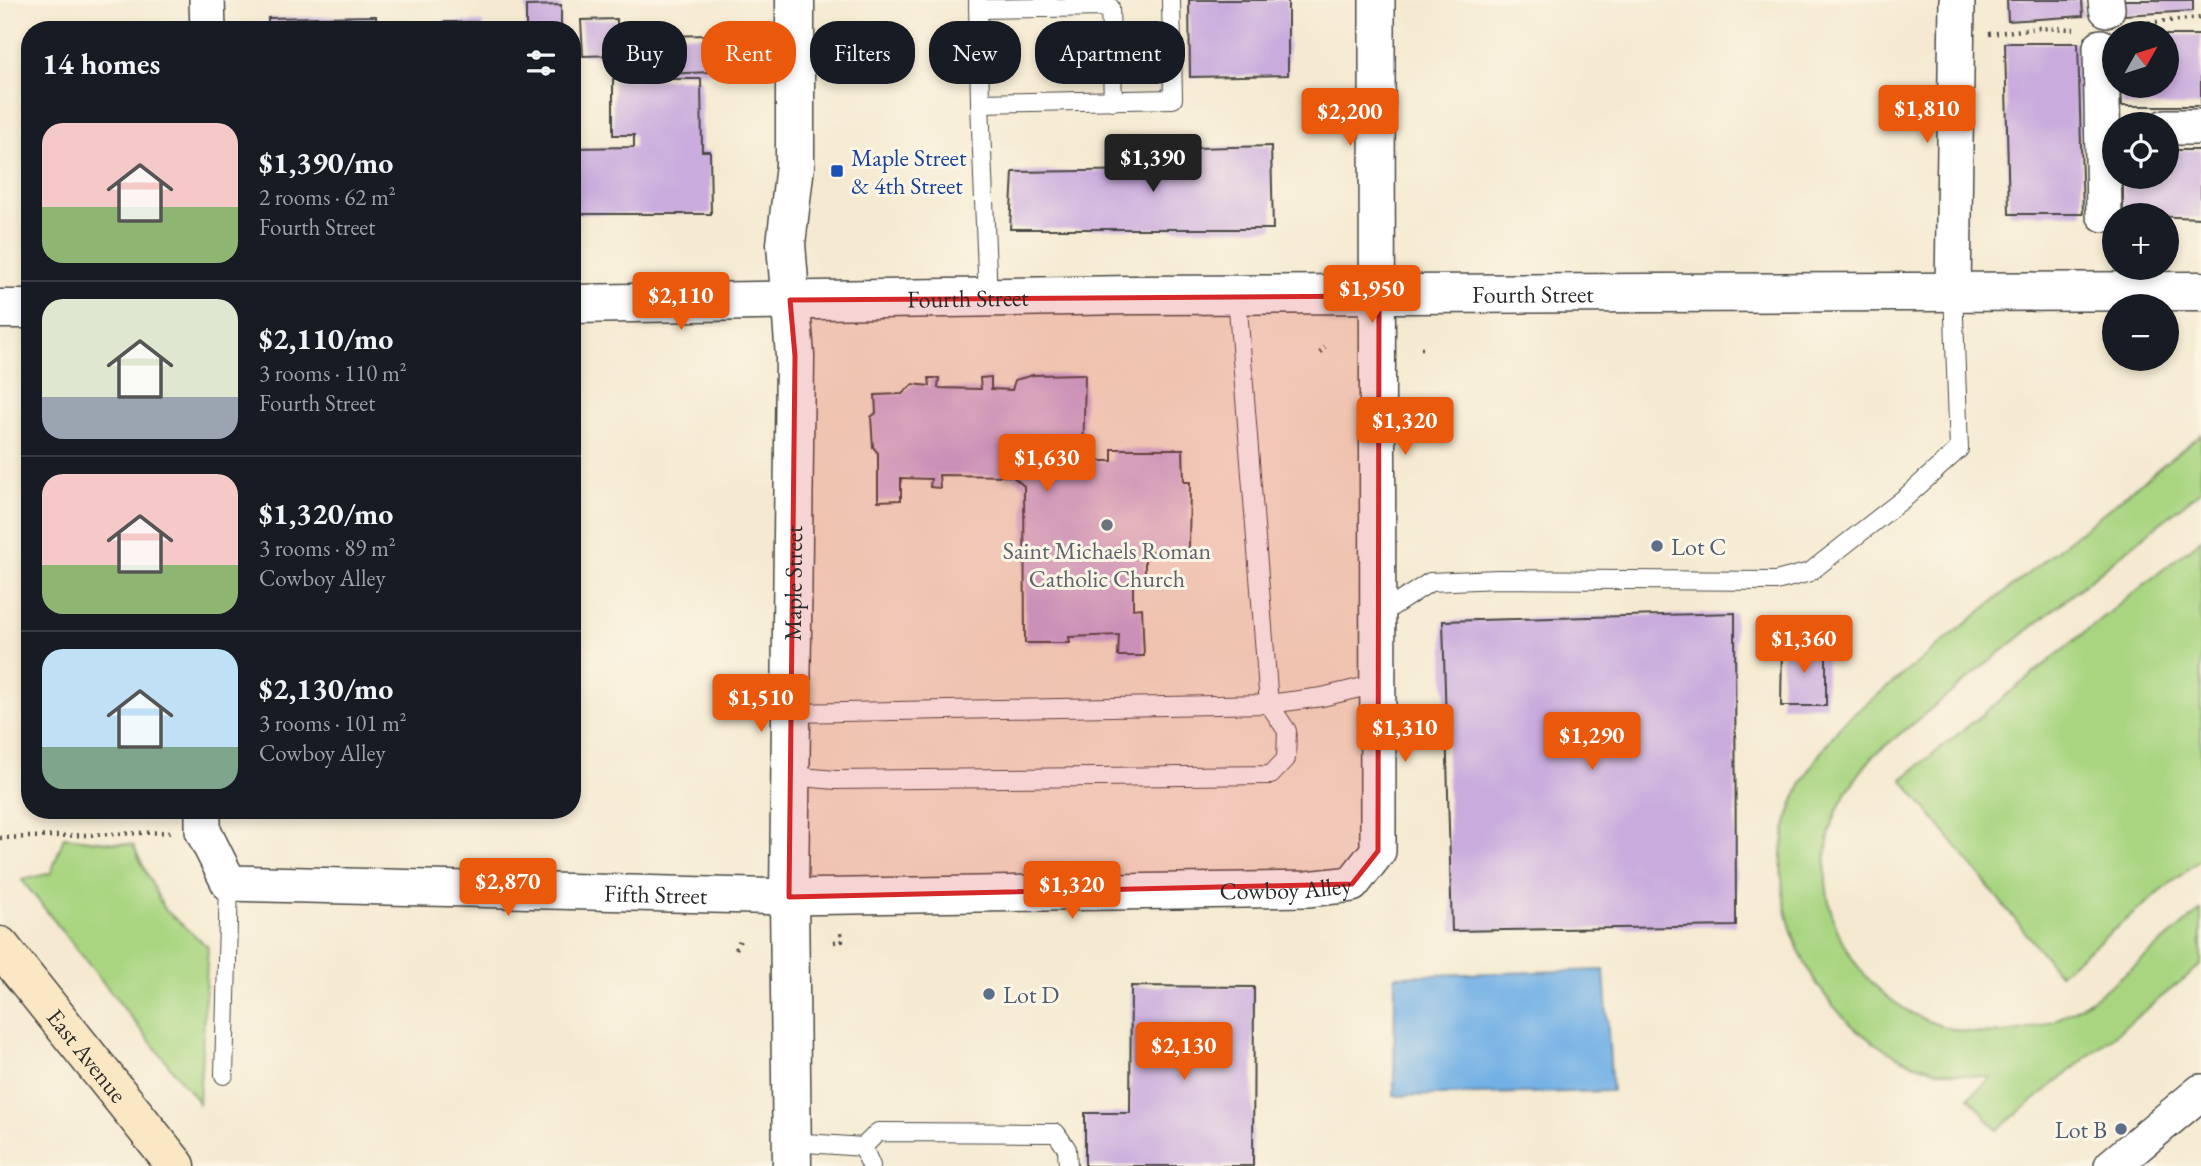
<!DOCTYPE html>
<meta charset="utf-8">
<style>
body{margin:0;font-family:"EB Garamond",serif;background:#242831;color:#f1f3f6;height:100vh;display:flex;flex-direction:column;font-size:26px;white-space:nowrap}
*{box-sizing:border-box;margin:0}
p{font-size:23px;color:#9ea1a6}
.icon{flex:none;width:38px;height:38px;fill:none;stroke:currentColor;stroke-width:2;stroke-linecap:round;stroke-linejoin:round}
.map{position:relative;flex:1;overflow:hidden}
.panel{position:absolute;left:21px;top:21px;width:560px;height:798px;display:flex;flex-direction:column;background:#171b24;border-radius:28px;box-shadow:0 4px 10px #0003}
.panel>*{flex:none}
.banner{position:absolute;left:602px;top:21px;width:665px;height:63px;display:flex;gap:14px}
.needle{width:46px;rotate:51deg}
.controls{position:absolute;left:2102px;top:21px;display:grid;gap:14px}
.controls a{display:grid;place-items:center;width:77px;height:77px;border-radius:50%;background:#171b24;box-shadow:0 4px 10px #0003;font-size:35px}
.price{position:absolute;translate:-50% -60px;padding:0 16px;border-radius:7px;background:#ea580c;color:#fff;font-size:23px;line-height:46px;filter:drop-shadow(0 2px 4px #0008)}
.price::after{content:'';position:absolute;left:50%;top:42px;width:21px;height:16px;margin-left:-10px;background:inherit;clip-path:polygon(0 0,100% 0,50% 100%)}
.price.selected{background:#222;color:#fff}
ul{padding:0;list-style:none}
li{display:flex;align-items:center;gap:21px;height:175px;padding:0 21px}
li+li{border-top:2px solid #363941}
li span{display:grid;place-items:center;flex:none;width:196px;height:140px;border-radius:21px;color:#555}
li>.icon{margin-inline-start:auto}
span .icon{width:84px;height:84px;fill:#fffc;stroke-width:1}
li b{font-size:30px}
h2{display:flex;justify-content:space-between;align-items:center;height:84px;padding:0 21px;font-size:30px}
.chip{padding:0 24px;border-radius:28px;background:#171b24;box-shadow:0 4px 10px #0003;font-size:24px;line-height:63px}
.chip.selected{background:#ea580c;color:#fff}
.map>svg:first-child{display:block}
</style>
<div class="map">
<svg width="2201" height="1166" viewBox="0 0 2201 1166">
<rect width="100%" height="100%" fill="#fcf5e5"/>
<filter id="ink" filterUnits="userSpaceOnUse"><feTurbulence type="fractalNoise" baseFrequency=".0143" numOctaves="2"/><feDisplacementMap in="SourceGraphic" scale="14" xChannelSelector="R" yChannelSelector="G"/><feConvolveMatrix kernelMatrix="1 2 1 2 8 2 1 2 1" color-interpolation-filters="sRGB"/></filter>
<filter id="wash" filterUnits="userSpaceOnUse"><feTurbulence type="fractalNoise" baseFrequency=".00686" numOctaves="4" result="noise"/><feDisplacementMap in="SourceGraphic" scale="28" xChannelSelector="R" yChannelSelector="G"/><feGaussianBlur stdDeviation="1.57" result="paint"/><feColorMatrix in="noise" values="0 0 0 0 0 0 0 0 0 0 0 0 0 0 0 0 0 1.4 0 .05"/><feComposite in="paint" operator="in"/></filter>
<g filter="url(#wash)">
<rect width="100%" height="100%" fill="#f5ead1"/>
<g fill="#a9d581" stroke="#6a8056" stroke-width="2">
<path d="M2201 434V490L1874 755C1855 778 1837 802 1830 832 1802 953 1914 1059 2033 1028 2088 1014 2156 946 2201 910V965L1997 1130 1969 1097 1991 1078C1960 1074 1932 1072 1903 1059 1808 1016 1755 896 1795 798 1807 770 1824 746 1844 722Z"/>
<polygon points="2201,539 2201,859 2059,974 1902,779"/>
<polygon points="64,837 133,845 164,909 208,947 199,1103 22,880 51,873"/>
</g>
<polygon fill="#72b0e5" stroke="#4e6e88" stroke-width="2" points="1604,970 1612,1091 1394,1096 1395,976"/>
<g id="blocks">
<g fill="#c9abdd">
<polygon points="1189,0 1288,0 1288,75 1190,77"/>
<polygon points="2007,0 2082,0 2083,16 2008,21"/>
<polygon points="2123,0 2193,0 2193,11 2124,15"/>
<polygon points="561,5 561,30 526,30 526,6"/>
<polygon points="376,16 376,24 384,24 384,30 268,30 268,18"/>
<polygon points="617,19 618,55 583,56 581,20"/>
<rect x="443" y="22" width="40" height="8"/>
<polygon points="710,35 712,72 662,74 661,36"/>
<polygon points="2166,35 2201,35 2201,106 2122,106 2121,86 2166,86"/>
<polygon points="2005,43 2078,43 2083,214 2009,214"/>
<polygon points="613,79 701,79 702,151 710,151 711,214 572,214 572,148 634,147 634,135 613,135"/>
<polygon points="1271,146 1273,229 1010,229 1013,172 1154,170 1155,149"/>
<polygon points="2166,150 2201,150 2201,218 2123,215 2123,177 2166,177"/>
<polygon points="1085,374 1083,461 1112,461 1112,449 1183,449 1184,482 1190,482 1189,549 1145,552 1145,585 1133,585 1133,609 1142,608 1144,656 1118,656 1119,635 1069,637 1070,643 1025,643 1024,486 1012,476 939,475 940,488 930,487 931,479 901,478 901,500 878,501 878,453 873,447 871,417 876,413 875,395 902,394 913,384 930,386 929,378 939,378 938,388 981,389 980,378 991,377 991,389 1012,390 1015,380 1033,375"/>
<polygon points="1735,613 1736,926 1452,931 1443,621"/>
<polygon points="1782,644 1826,645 1826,706 1781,706"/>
<polygon points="1131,986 1254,987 1253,1166 1085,1166 1085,1113 1130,1113"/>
</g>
</g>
</g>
<g filter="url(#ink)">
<use href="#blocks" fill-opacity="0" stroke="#494844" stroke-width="2"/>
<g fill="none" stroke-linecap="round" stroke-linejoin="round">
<defs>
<g id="service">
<polyline points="978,0 980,103 1173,99 1171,0"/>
<polyline points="978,9 1110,7 1113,101"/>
<polyline points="980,103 988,297"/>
<polyline points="1376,617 1430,582 1498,579 1776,581 1810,572 1907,496 1959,449 1953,291"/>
<polyline points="791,713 1269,704 1322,697 1376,684"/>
<polyline points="790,776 836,780 1271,775 1286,759 1287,731 1269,704 1237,296"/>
<polyline points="224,1075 229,883"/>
<polyline points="792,1142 863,1147"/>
<polyline points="863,1147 878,1132 1056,1133 1067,1149 1068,1166"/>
<polyline points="863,1147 871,1166"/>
</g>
<g id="minor">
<polyline points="207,0 208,30"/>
<polyline points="2106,0 2107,9"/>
<polyline points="2101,47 2104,214"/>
<polyline points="2166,127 2201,127"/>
<polyline points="1953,291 1957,0"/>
<path id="s1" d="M203 810V831L229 883 789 897 1307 889 1352 884 1378 851 1377 0"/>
<polyline points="2112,1166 2201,1092"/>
</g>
<g id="tertiary">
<path id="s2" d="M572 304 1133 295 2201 291"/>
<polyline points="0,309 30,309"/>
<path id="s3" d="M792 1166 789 897 795 356 786 244 795 165V0"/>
</g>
<g id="secondary">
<path id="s4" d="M0 946 176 1166"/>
</g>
</defs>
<use href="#service" stroke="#494844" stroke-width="20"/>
<use href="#minor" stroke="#494844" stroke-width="38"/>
<use href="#tertiary" stroke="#494844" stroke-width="41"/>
<use href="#secondary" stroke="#494844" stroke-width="41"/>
<g stroke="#494844" stroke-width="4.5" stroke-dasharray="2 5" stroke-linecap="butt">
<polyline points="2135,24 2201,18"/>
<polyline points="1989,34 2039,28 2074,29"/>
<polyline points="1421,348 1427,348"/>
<polyline points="1320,353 1325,347"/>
<polyline points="0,838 171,832"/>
<polyline points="834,942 842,941 841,933"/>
<polyline points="736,949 741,938"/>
</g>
<use href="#service" stroke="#fff" stroke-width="18"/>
<use href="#minor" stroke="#fff" stroke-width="35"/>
<use href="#tertiary" stroke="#fff" stroke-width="38"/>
<use href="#secondary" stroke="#fae7c3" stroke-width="38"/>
</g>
</g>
<path fill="#d62828" fill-opacity="0.2" stroke="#d62828" stroke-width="5" stroke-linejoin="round" d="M1379 296 1378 851 1352 884 789 897 795 356 790 300Z"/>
<rect fill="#1a4fb4" stroke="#fcf5e5" stroke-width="2.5" x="830" y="164" width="14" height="14" rx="3.5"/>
<circle fill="#6b7280" stroke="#fcf5e5" stroke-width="2.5" cx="1107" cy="525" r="7"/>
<g fill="#5c6f8a" stroke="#fcf5e5" stroke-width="2.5">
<circle cx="1657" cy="546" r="7"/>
<circle cx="989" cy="994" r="7"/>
<circle cx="2121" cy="1129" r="7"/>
</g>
<g text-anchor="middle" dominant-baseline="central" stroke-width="6" stroke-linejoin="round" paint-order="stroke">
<g font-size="24" fill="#164399" stroke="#fcf5e5" text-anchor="start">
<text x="851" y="157">Maple Street<tspan x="851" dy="28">&amp; 4th Street</tspan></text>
</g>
<g font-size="24" fill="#2b2b2b" stroke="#fcf5e5">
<text stroke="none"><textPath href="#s2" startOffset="961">Fourth Street</textPath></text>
<text stroke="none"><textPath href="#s2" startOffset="396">Fourth Street</textPath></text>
<text stroke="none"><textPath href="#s3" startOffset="583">Maple Street</textPath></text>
<text stroke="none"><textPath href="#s1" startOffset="1136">Cowboy Alley</textPath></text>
<text stroke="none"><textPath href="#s1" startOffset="506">Fifth Street</textPath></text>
<text stroke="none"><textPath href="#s4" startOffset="140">East Avenue</textPath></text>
</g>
<g font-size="24" fill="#4e5e75" stroke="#fcf5e5" text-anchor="start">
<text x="1671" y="546">Lot C</text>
<text x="1003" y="994">Lot D</text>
<text x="2107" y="1129" text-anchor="end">Lot B</text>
</g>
<g font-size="24" fill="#5b616d" stroke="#fcf5e5">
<text x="1107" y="550">Saint Michaels Roman<tspan x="1107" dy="28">Catholic Church</tspan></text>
</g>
</g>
</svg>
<div class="controls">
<a><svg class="needle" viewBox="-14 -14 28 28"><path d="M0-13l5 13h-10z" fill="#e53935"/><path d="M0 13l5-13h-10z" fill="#9ea1a6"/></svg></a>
<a><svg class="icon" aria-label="locate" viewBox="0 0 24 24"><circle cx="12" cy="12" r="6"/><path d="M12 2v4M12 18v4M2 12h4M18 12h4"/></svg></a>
<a>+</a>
<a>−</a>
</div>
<b class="price" style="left:1927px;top:145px">$1,810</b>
<b class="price" style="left:1350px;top:148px">$2,200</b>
<b class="price selected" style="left:1153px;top:194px">$1,390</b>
<b class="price" style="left:1372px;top:325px">$1,950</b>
<b class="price" style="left:681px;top:332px">$2,110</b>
<b class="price" style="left:1405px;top:457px">$1,320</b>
<b class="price" style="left:1047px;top:494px">$1,630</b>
<b class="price" style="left:1804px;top:675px">$1,360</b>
<b class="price" style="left:761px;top:734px">$1,510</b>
<b class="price" style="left:1405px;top:764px">$1,310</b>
<b class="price" style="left:1592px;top:772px">$1,290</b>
<b class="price" style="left:508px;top:918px">$2,870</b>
<b class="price" style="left:1072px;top:921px">$1,320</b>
<b class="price" style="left:1184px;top:1082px">$2,130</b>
<div class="banner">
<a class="chip">Buy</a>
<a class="chip selected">Rent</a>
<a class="chip">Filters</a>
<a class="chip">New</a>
<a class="chip">Apartment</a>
</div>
<section class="panel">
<h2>14 homes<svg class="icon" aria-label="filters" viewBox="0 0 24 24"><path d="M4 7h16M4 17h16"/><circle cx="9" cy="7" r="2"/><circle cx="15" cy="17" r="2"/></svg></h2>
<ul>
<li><span style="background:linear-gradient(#f6c9c9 60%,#8fb573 0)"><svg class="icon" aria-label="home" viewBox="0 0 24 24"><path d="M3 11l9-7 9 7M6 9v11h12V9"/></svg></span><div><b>$1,390/mo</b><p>2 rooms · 62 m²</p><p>Fourth Street</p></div></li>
<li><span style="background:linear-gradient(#dfe7d0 70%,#9aa5b1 0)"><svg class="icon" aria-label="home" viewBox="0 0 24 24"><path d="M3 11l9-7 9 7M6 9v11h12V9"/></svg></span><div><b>$2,110/mo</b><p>3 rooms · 110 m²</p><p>Fourth Street</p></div></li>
<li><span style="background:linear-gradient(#f6c9c9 65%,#8fb573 0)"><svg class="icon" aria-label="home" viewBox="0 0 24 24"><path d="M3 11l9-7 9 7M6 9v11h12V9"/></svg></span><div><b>$1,320/mo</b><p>3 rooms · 89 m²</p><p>Cowboy Alley</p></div></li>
<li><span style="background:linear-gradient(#bfe0f5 70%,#7fa58c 0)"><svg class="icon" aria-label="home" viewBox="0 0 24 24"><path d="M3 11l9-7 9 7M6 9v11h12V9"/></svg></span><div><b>$2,130/mo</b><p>3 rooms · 101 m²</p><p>Cowboy Alley</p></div></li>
</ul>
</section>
</div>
